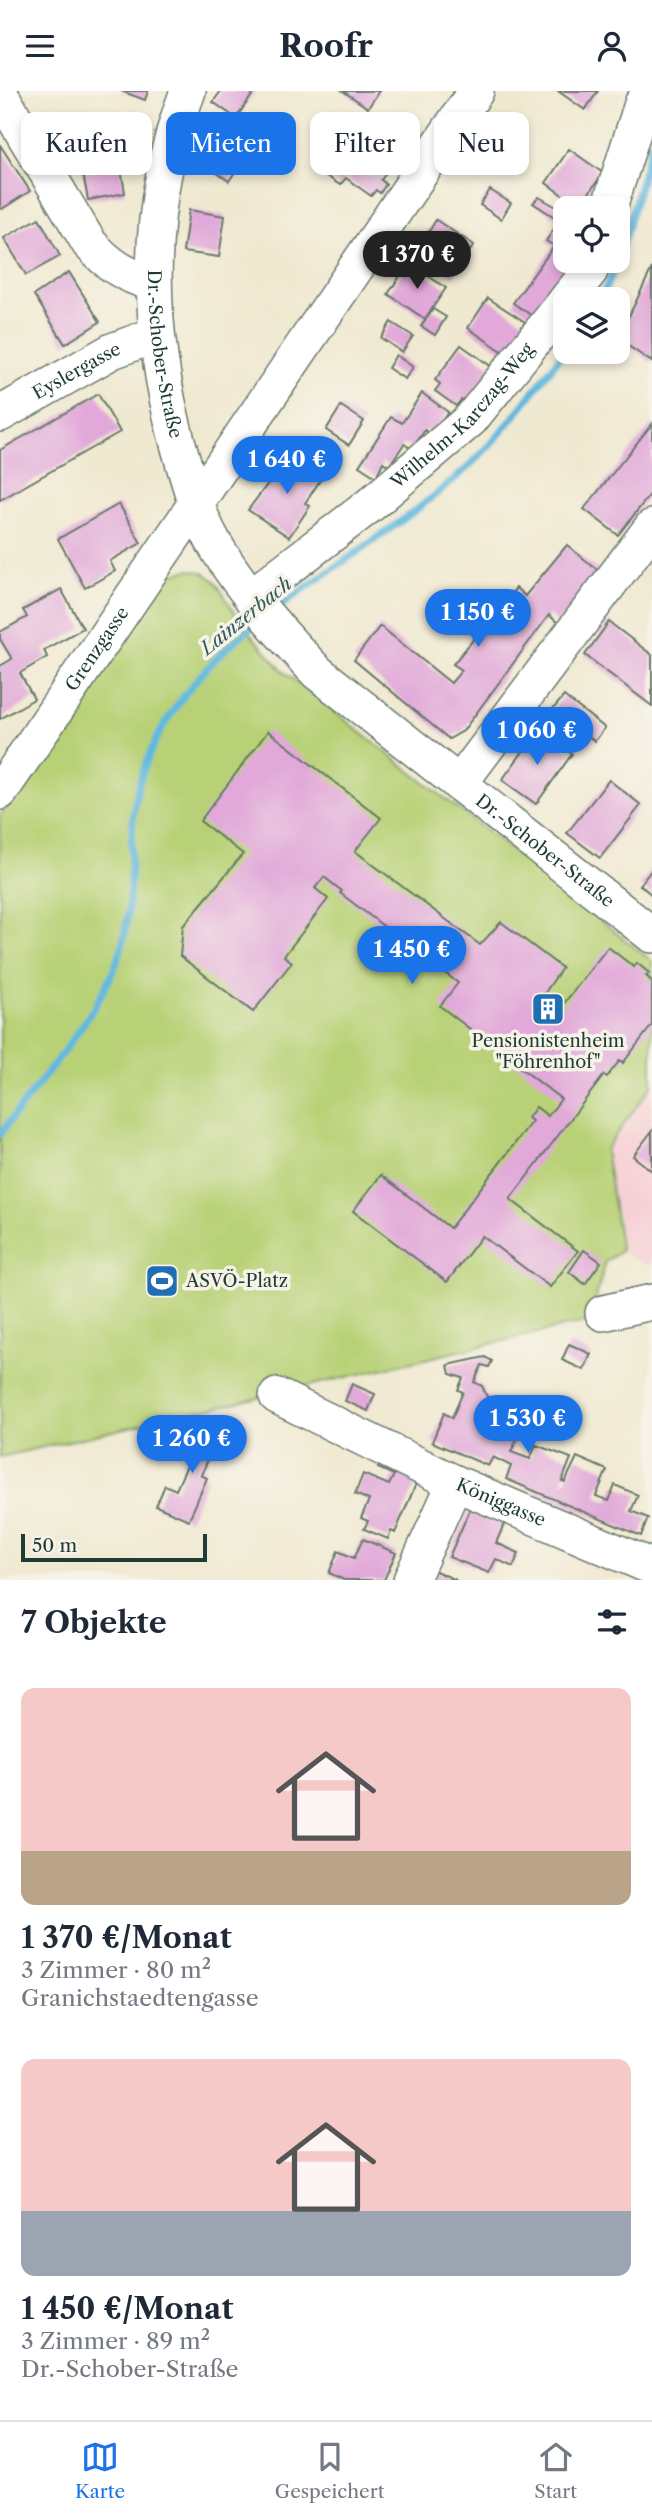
<!DOCTYPE html>
<html lang="de">
<meta charset="utf-8">
<style>
body{margin:0;font-family:"Libre Caslon Text",serif;background:#f6f6f7;color:#1f2937;height:100vh;display:flex;flex-direction:column;font-size:26px;white-space:nowrap}
*{box-sizing:border-box;margin:0}
p{font-size:23px;color:#747a83}
.icon{flex:none;width:38px;height:38px;fill:none;stroke:currentColor;stroke-width:2;stroke-linecap:round;stroke-linejoin:round}
.map{position:relative;height:1489px;overflow:hidden}
.sheet{display:flex;flex-direction:column;background:#fff;flex:1}
.sheet>*{flex:none}
.guide{position:absolute;left:21px;top:21px;width:611px;height:63px;display:flex;gap:14px}
.fabs{position:absolute;left:553px;top:105px;display:grid;gap:14px}
.fabs a{display:grid;place-items:center;width:77px;height:77px;border-radius:14px;background:#fff;box-shadow:0 4px 10px #0003;font-size:35px}
.scale{position:absolute;left:21px;bottom:18px;width:186px;box-sizing:border-box;padding-left:7px;border:4px solid #1f3d34;border-top:0;font-size:19px;line-height:24px;white-space:nowrap;color:#1f3d34;-webkit-text-stroke:5px #f7f3e8;paint-order:stroke}
.price{position:absolute;translate:-50% -60px;padding:0 16px;border-radius:24px;background:#1a73e8;color:#fff;font-size:23px;line-height:46px;filter:drop-shadow(0 2px 4px #0008)}
.price::after{content:'';position:absolute;left:50%;top:42px;width:21px;height:16px;margin-left:-10px;background:inherit;clip-path:polygon(0 0,100% 0,50% 100%)}
.price.active{background:#222;color:#fff}
ul{padding:0;list-style:none}
li{display:grid;align-content:center;gap:14px;height:371px;padding:0 21px}
li span{display:grid;place-items:center;height:217px;border-radius:14px;color:#555}
li>.icon{margin-inline-start:auto}
span .icon{width:126px;height:126px;fill:#fffc;stroke-width:1}
li b{font-size:30px}
h2{display:flex;justify-content:space-between;align-items:center;height:84px;padding:0 21px;font-size:30px}
.pill{padding:0 24px;border-radius:14px;background:#fff;box-shadow:0 4px 10px #0003;font-size:24px;line-height:63px}
.pill.active{background:#1a73e8;color:#fff}
header{display:flex;justify-content:space-between;align-items:center;height:91px;padding:0 21px;background:#fff;font-size:32px;font-weight:700}
.menu{display:flex;justify-content:space-around;align-items:center;height:98px;border-top:2px solid #e0e1e3;background:#fff;font-size:19px;color:#747a83}
.menu a{display:grid;justify-items:center;gap:4px}
.menu .active{color:#1a73e8}
.map>svg:first-child{display:block}
</style>
<header><svg class="icon" aria-label="menu" viewBox="0 0 24 24"><path d="M4 6h16M4 12h16M4 18h16"/></svg>Roofr<svg class="icon" aria-label="person" viewBox="0 0 24 24"><circle cx="12" cy="8" r="4"/><path d="M4 21q1-7 8-7t8 7"/></svg></header>
<div class="map">
<svg width="652" height="1489" viewBox="0 0 652 1489">
<rect width="100%" height="100%" fill="#f7f3e8"/>
<filter id="ink" filterUnits="userSpaceOnUse"><feTurbulence type="fractalNoise" baseFrequency=".0143" numOctaves="2"/><feDisplacementMap in="SourceGraphic" scale="14" xChannelSelector="R" yChannelSelector="G"/><feConvolveMatrix kernelMatrix="1 2 1 2 8 2 1 2 1" color-interpolation-filters="sRGB"/></filter>
<filter id="wash" filterUnits="userSpaceOnUse"><feTurbulence type="fractalNoise" baseFrequency=".00686" numOctaves="4" result="noise"/><feDisplacementMap in="SourceGraphic" scale="28" xChannelSelector="R" yChannelSelector="G"/><feGaussianBlur stdDeviation="1.57" result="paint"/><feColorMatrix in="noise" values="0 0 0 0 0 0 0 0 0 0 0 0 0 0 0 0 0 1.4 0 .05"/><feComposite in="paint" operator="in"/></filter>
<g filter="url(#wash)">
<rect width="100%" height="100%" fill="#f0e9d1"/>
<polygon fill="#f7cfd5" points="652,995 652,1176 624,1163 605,1059"/>
<polygon fill="#b8d176" stroke="#6c8755" stroke-width="2" points="189,479 202,481 215,490 243,535 284,581 652,870 652,994 605,1059 621,1160 605,1171 590,1230 0,1366 0,725 168,484"/>
<g fill="none" stroke-linecap="round" stroke-linejoin="round">
<g stroke="#61b8de" stroke-width="7">
<polyline points="600,208 615,178 652,53"/>
<path d="M273 520C337 473 407 431 466 378 504 343 534 300 565 259"/>
<path d="M0 1043C39 990 109 914 123 851 133 808 129 762 134 718 144 644 199 575 258 532"/>
</g>
</g>
<g id="blocks">
<g fill="#e1a8d9">
<polygon points="121,0 148,0 145,9"/>
<polygon points="221,0 255,0 236,27 213,11"/>
<polygon points="343,0 379,0 368,17"/>
<polygon points="558,0 598,0 585,19"/>
<polygon points="222,36 251,56 229,90 199,70"/>
<polygon points="354,53 389,77 381,89 386,93 380,102 376,99 371,105 346,87 340,94 326,85 332,74 343,69"/>
<polygon points="0,54 30,100 2,118 0,116"/>
<polygon points="569,58 603,82 579,116 546,92"/>
<polygon points="118,60 125,102 88,109 80,67"/>
<polygon points="490,99 511,112 501,128 480,114"/>
<polygon points="539,106 565,121 565,133 533,112"/>
<polygon points="189,119 225,125 219,166 183,161"/>
<polygon points="39,127 60,165 26,184 4,147"/>
<polygon points="436,129 474,154 453,185 416,161"/>
<polygon points="565,134 565,170 578,170 537,228 513,212 554,155 546,150 556,135 562,139"/>
<polygon points="409,172 446,197 425,228 388,203"/>
<polygon points="652,177 652,271 618,248"/>
<polygon points="69,181 100,231 65,253 34,204"/>
<polygon points="488,207 525,231 505,262 468,237"/>
<polygon points="433,218 446,226 435,244 421,235"/>
<polygon points="391,231 413,245 402,261 381,247"/>
<polygon points="461,254 492,276 466,312 461,309 456,315 435,300 440,293 435,289"/>
<polygon points="396,264 413,276 405,288 388,277"/>
<polygon points="422,302 448,321 432,345 425,339 412,358 404,353 389,375 383,371 376,386 359,375 391,326 402,332"/>
<polygon points="98,303 120,341 0,409 0,359"/>
<polygon points="341,315 364,330 349,354 326,339"/>
<polygon points="652,333 652,401 618,444 584,418"/>
<polygon points="290,363 323,385 305,412 310,415 289,446 248,419"/>
<polygon points="119,413 141,452 110,470 115,480 85,497 58,448"/>
<polygon points="567,454 600,481 558,532 549,524 463,640 449,648 354,569 380,535 451,592 462,579 453,573 516,497 525,505"/>
<polygon points="61,498 83,537 44,559 47,566 20,582 34,608 0,628 0,575 12,568 0,548 0,541 27,526 23,519"/>
<polygon points="609,531 652,564 652,615 585,564"/>
<polygon points="564,605 605,637 595,650 553,618"/>
<polygon points="539,639 572,663 536,713 502,689"/>
<polygon points="268,640 381,727 355,760 480,854 501,831 562,877 544,903 561,916 608,856 634,876 637,872 649,882 646,885 652,890 652,934 623,972 620,969 607,986 604,984 510,1108 578,1160 550,1196 482,1145 447,1191 353,1120 381,1084 450,1137 532,1030 528,1027 536,1016 548,1025 561,1008 440,915 458,892 340,802 342,800 324,786 315,797 328,808 284,865 292,871 253,921 180,865 183,835 243,763 200,730"/>
<polygon points="609,689 641,714 600,767 567,742"/>
<polygon points="652,778 652,804 640,794"/>
<polygon points="652,1040 652,1080 633,1065"/>
<polygon points="584,1159 601,1171 585,1193 569,1181"/>
<polygon points="569,1253 591,1263 584,1279 562,1269"/>
<polygon points="485,1266 492,1270 489,1276 482,1274 474,1291 482,1295 487,1306 511,1316 510,1324 519,1327 513,1340 520,1342 511,1361 530,1368 536,1354 571,1367 562,1390 565,1391 577,1366 607,1379 596,1405 609,1410 615,1394 638,1404 631,1420 648,1427 641,1445 506,1388 511,1375 493,1366 488,1375 432,1351 444,1322 452,1327 463,1301 458,1299 463,1287 450,1283 448,1274"/>
<polygon points="352,1293 375,1303 368,1320 345,1310"/>
<polygon points="208,1327 224,1334 201,1384 207,1387 189,1429 156,1415 165,1394 176,1399"/>
<polygon points="381,1369 419,1386 395,1442 391,1440 388,1448 364,1438 368,1430 361,1427 369,1409 355,1403 363,1383 389,1394 394,1384 378,1377"/>
<polygon points="474,1409 508,1424 496,1452 519,1462 513,1476 496,1468 489,1482 449,1466"/>
<polygon points="363,1448 396,1462 384,1489 344,1489 329,1482 338,1460 354,1467"/>
<polygon points="431,1478 456,1489 426,1489"/>
</g>
</g>
</g>
<g filter="url(#ink)">
<use href="#blocks" fill-opacity="0" stroke="#68796b" stroke-width="2"/>
<g fill="none" stroke-linecap="round" stroke-linejoin="round">
<defs>
<g id="minor">
<path id="s1" d="M188 0C143 116 146 235 178 353 189 391 198 428 220 462 247 505 282 544 317 581L652 844"/>
<path d="M0 3 89 152C108 173 124 184 152 192"/>
<polyline points="609,117 642,13 652,1"/>
<polyline points="567,208 590,180 593,170"/>
<path id="s2" d="M0 323 112 260 155 244"/>
<path id="s3" d="M252 505 370 414 470 329 565 211"/>
<polyline points="459,693 652,436"/>
<path id="s4" d="M0 701 476 0"/>
<polyline points="603,1222 652,1211"/>
<path id="s5" d="M277 1305 455 1392 652 1476"/>
<polyline points="411,1489 455,1392"/>
</g>
</defs>
<use href="#minor" stroke="#68796b" stroke-width="38"/>
<use href="#minor" stroke="#fff" stroke-width="35"/>
</g>
</g>
<defs>
<symbol id="building-square" viewBox="-11 -11 22 22"><rect x="-9" y="-9" width="18" height="18" rx="4" fill="#1f6fb2" stroke="#f7f3e8"/><path d="M-4-6H4V6H1V3H-1V6H-4ZM-2.5-4.3h1.7v1.8h-1.7ZM.8-4.3h1.7v1.8H.8ZM-2.5-1h1.7V.8h-1.7ZM.8-1h1.7V.8H.8Z" fill="#fff"/></symbol>
<symbol id="stadium-square" viewBox="-11 -11 22 22"><rect x="-9" y="-9" width="18" height="18" rx="4" fill="#1f6fb2" stroke="#f7f3e8"/><path d="M0-5a6.5 5 0 1 0 0 10a6.5 5 0 1 0 0-10ZM-3.5-1.8h7v3.6h-7Z" fill="#fff"/></symbol>
</defs>
<g fill-rule="evenodd">
<use href="#building-square" x="529" y="899" width="38" height="38"/>
<use href="#stadium-square" x="143" y="1171" width="38" height="38"/>
</g>
<g text-anchor="middle" dominant-baseline="central" stroke-width="7" stroke-linejoin="round" paint-order="stroke">
<g font-size="18" fill="#1f3d34" stroke="#f7f3e8">
<text stroke="none"><textPath href="#s1" startOffset="268">Dr.-Schober-Straße</textPath></text>
<text stroke="none"><textPath href="#s2" startOffset="88">Eyslergasse</textPath></text>
<text stroke="none"><textPath href="#s3" startOffset="278">Wilhelm-Karczag-Weg</textPath></text>
<text stroke="none"><textPath href="#s4" startOffset="173">Grenzgasse</textPath></text>
<text stroke="none"><textPath href="#s1" startOffset="920">Dr.-Schober-Straße</textPath></text>
<text stroke="none"><textPath href="#s5" startOffset="248">Königgasse</textPath></text>
</g>
<g font-size="18" fill="#1f3d34" stroke="#f7f3e8">
<text x="548" y="950">Pensionistenheim<tspan x="548" dy="21">"Föhrenhof"</tspan></text>
<text x="186" y="1190" text-anchor="start">ASVÖ-Platz</text>
</g>
<g font-size="19" font-style="italic" fill="#305c5e" stroke="#f7f3e8">
<text transform="translate(246 525) rotate(-39)">Lainzerbach</text>
</g>
</g>
</svg>
<div class="fabs">
<a><svg class="icon" aria-label="locate" viewBox="0 0 24 24"><circle cx="12" cy="12" r="6"/><path d="M12 2v4M12 18v4M2 12h4M18 12h4"/></svg></a>
<a><svg class="icon" aria-label="layers" viewBox="0 0 24 24"><path d="M12 4l9 5-9 5-9-5zM3 14l9 5 9-5"/></svg></a>
</div>
<div class="scale">50 m</div>
<b class="price active" style="left:417px;top:200px">1 370 €</b>
<b class="price" style="left:287px;top:405px">1 640 €</b>
<b class="price" style="left:478px;top:558px">1 150 €</b>
<b class="price" style="left:537px;top:676px">1 060 €</b>
<b class="price" style="left:412px;top:895px">1 450 €</b>
<b class="price" style="left:528px;top:1364px">1 530 €</b>
<b class="price" style="left:192px;top:1384px">1 260 €</b>
<div class="guide">
<a class="pill">Kaufen</a>
<a class="pill active">Mieten</a>
<a class="pill">Filter</a>
<a class="pill">Neu</a>
</div>
</div>
<section class="sheet">
<h2>7 Objekte<svg class="icon" aria-label="filters" viewBox="0 0 24 24"><path d="M4 7h16M4 17h16"/><circle cx="9" cy="7" r="2"/><circle cx="15" cy="17" r="2"/></svg></h2>
<ul>
<li><span style="background:linear-gradient(#f6c9c9 75%,#b9a48a 0)"><svg class="icon" aria-label="home" viewBox="0 0 24 24"><path d="M3 11l9-7 9 7M6 9v11h12V9"/></svg></span><div><b>1 370 €/Monat</b><p>3 Zimmer · 80 m²</p><p>Granichstaedtengasse</p></div></li>
<li><span style="background:linear-gradient(#f6c9c9 70%,#9aa5b1 0)"><svg class="icon" aria-label="home" viewBox="0 0 24 24"><path d="M3 11l9-7 9 7M6 9v11h12V9"/></svg></span><div><b>1 450 €/Monat</b><p>3 Zimmer · 89 m²</p><p>Dr.-Schober-Straße</p></div></li>
</ul>
</section>
<nav class="menu">
<a class="active"><svg class="icon" aria-label="map" viewBox="0 0 24 24"><path d="M3 6l6-2 6 2 6-2v14l-6 2-6-2-6 2zM9 4v14M15 6v14"/></svg>Karte</a>
<a><svg class="icon" aria-label="saved" viewBox="0 0 24 24"><path d="M7 4h10v16l-5-4-5 4z"/></svg>Gespeichert</a>
<a><svg class="icon" aria-label="home" viewBox="0 0 24 24"><path d="M3 11l9-7 9 7M6 9v11h12V9"/></svg>Start</a>
</nav>
